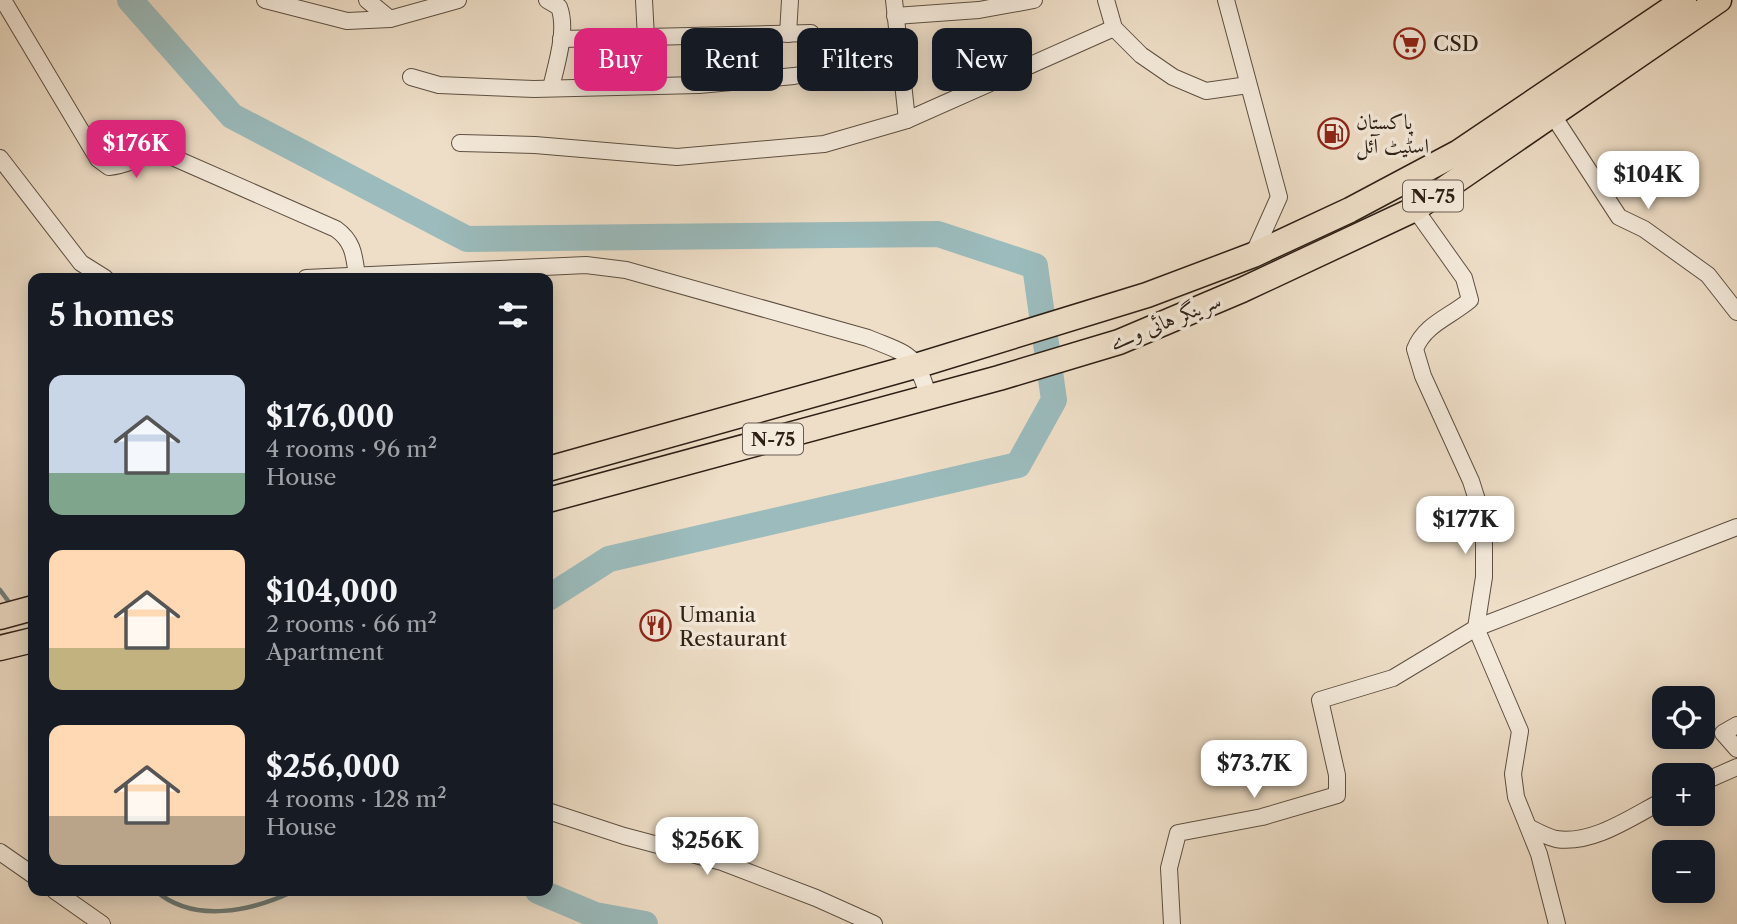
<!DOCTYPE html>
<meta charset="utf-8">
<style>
body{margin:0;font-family:"Libre Caslon Text",Amiri,serif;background:#242831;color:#f1f3f6;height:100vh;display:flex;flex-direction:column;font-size:26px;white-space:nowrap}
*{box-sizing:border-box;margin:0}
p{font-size:23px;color:#9ea1a6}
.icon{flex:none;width:38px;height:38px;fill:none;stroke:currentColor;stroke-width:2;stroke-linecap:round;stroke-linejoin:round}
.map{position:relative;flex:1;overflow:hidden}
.panel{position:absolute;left:28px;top:273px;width:525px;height:623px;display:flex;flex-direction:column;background:#171b24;border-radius:14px;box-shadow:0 4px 18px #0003}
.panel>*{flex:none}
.top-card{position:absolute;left:574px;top:28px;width:665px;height:63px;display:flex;gap:14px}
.fabs{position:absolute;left:1652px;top:686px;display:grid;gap:14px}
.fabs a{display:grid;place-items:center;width:63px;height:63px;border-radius:14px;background:#171b24;box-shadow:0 4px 18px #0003;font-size:35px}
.price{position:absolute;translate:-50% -60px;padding:0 16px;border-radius:14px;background:#fff;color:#222;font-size:23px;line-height:46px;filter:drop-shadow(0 2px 4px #0008)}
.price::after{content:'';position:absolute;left:50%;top:42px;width:21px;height:16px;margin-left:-10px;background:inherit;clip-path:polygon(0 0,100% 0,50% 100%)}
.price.on{background:#db2777;color:#fff}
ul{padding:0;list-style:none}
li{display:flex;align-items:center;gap:21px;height:175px;padding:0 21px}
li span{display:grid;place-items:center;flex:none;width:196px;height:140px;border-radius:14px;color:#555}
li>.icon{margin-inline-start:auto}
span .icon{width:84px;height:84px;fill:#fffc;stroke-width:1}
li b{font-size:30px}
h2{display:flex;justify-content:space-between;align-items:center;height:84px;padding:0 21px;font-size:30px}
.chip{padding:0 24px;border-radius:14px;background:#171b24;box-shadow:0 4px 18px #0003;font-size:24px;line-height:63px}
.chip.on{background:#db2777;color:#fff}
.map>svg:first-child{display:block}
</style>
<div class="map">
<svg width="1737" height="924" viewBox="0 0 1737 924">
<rect width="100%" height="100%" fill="#eedec7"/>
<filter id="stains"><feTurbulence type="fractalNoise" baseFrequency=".00286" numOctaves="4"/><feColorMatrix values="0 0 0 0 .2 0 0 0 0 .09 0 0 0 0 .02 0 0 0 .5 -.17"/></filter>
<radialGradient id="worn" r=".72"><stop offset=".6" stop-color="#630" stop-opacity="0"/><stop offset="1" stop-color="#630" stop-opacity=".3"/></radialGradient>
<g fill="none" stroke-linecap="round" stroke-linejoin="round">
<g stroke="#6f7d7a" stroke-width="4.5">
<polyline points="0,590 12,606"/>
<polyline points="30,650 33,661"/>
<path d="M156 891C194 924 252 911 294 891"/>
</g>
<g stroke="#9bbbbc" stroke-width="26">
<polyline points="130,0 232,116 467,239 938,234 1035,266 1054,400 1018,465 609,559 548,598"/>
<polyline points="538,891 595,915 645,924"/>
</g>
<defs>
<g id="minor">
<path d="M3 0 98 159 109 167C134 165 143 150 170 156L336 229C354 242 354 256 357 276"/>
<polyline points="265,0 347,21 390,19 458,0"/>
<polyline points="367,0 390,19"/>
<path d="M547 0 559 7C568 30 556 65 551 88"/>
<polyline points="644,0 646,38"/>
<polyline points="894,0 907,120"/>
<polyline points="1106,0 1114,28 1141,55 1173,77 1206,91 1248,85"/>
<polyline points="1226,0 1279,197 1253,255"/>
<polyline points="895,16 979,10 1034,0"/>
<polyline points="788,34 790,0"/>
<polyline points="561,39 811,33"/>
<polyline points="411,77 439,85 534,89 699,85 794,76 899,57"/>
<polyline points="1552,114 1619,217 1644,229 1708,275 1737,312"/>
<polyline points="460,143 535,145 677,157 824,144 907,120 1114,28"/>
<polyline points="0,158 81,263 105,278"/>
<path d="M1415 209 1464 278 1470 300C1450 317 1425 324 1415 349L1423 376 1471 481 1484 522V577L1476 628 1520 731 1513 774 1516 797 1539 854 1557 924"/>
<path d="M306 278 586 265 626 270 868 338C911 356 915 352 929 398"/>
<polyline points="1737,725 1723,733 1737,749"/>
<polyline points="1703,782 1737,767"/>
<polyline points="548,811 624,836 722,862 816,898 874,924"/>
<path d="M1530 828C1538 832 1547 837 1556 839 1593 845 1633 816 1664 800"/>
<polyline points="0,852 33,875"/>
<polyline points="55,891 102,924"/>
<polyline points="1172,924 1169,868 1178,833 1262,817 1337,795 1337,775 1320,700 1393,678 1476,628 1737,527"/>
</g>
<g id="trunk">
<polyline points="548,469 919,365 1147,295 1253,255 1350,210 1459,152 1684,0"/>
<polyline points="548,500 999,378 1119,342 1242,290 1415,209 1719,0"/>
<polyline points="0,617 33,608"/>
<polyline points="0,648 33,640"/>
</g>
</defs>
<use href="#minor" stroke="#5e5042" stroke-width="18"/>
<use href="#trunk" stroke="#2e2016" stroke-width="27"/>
<use href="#minor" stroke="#f4eadb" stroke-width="16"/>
<use href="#trunk" stroke="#eedec7" stroke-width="24"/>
</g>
<defs>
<symbol id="supermarket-ring" viewBox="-11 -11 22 22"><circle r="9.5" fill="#f4eadb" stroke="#8f2418" stroke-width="1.5"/><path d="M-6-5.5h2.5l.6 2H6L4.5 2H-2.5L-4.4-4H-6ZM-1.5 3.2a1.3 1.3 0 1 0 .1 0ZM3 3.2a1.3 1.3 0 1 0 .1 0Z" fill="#8f2418"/></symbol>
<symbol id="fuel-ring" viewBox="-11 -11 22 22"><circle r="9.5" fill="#f4eadb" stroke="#8f2418" stroke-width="1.5"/><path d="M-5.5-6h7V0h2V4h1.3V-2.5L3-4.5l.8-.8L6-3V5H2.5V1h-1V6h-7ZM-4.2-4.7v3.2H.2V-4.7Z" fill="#8f2418"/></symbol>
<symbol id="restaurant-ring" viewBox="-11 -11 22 22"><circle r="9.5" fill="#f4eadb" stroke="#8f2418" stroke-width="1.5"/><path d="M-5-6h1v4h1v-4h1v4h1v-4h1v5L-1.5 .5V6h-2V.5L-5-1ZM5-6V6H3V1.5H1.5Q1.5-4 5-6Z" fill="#8f2418"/></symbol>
</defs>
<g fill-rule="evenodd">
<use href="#supermarket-ring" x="1392" y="26" width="35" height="35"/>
<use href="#fuel-ring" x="1316" y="116" width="35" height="35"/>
<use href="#restaurant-ring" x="638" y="608" width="35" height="35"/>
</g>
<g text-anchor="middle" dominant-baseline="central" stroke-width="7" stroke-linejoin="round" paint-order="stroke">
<g fill="#f4eadb" stroke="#695d51" stroke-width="2">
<rect x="1403" y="180.5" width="60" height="31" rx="5"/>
<rect x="743" y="423.5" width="60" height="31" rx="5"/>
</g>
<g font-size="19" font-weight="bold" fill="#2e2016">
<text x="1433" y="196">N-75</text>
<text x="773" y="439">N-75</text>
</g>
<g font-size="21" fill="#2e2016" stroke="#f4eadb" text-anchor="start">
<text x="1433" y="43">CSD</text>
<text x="1356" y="121">پاکستان<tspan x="1356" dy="24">اسٹیٹ آئل</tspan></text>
<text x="679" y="614">Umania<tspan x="679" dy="24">Restaurant</tspan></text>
</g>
<g font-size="21" fill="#2e2016" stroke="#f4eadb">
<text transform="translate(1165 321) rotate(-22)">سرینگر ہائی وے</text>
</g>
</g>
<rect width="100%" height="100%" filter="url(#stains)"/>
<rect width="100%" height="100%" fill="url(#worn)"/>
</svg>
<div class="fabs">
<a><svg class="icon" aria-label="locate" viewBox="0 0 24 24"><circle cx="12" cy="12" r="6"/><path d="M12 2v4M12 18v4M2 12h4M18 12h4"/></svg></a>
<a>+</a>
<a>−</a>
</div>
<b class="price on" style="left:136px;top:180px">$176K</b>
<b class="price" style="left:1648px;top:211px">$104K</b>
<b class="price" style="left:1465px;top:556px">$177K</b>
<b class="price" style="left:1254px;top:800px">$73.7K</b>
<b class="price" style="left:707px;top:877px">$256K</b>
<div class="top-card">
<a class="chip on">Buy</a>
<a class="chip">Rent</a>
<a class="chip">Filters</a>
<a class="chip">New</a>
</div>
<section class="panel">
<h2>5 homes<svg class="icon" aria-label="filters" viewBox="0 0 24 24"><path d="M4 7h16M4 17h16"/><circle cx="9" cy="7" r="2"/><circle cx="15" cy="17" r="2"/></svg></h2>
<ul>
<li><span style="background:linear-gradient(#c9d6e8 70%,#7fa58c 0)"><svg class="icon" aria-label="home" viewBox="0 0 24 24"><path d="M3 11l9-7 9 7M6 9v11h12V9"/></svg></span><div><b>$176,000</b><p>4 rooms · 96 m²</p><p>House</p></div></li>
<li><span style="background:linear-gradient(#ffd9b3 70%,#c2b280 0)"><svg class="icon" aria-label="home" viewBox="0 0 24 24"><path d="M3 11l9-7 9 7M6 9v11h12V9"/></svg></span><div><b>$104,000</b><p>2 rooms · 66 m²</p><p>Apartment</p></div></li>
<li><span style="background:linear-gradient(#ffd9b3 65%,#b9a48a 0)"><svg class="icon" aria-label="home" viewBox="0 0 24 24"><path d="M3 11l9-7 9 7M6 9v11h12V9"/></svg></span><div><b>$256,000</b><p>4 rooms · 128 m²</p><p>House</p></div></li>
</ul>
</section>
</div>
